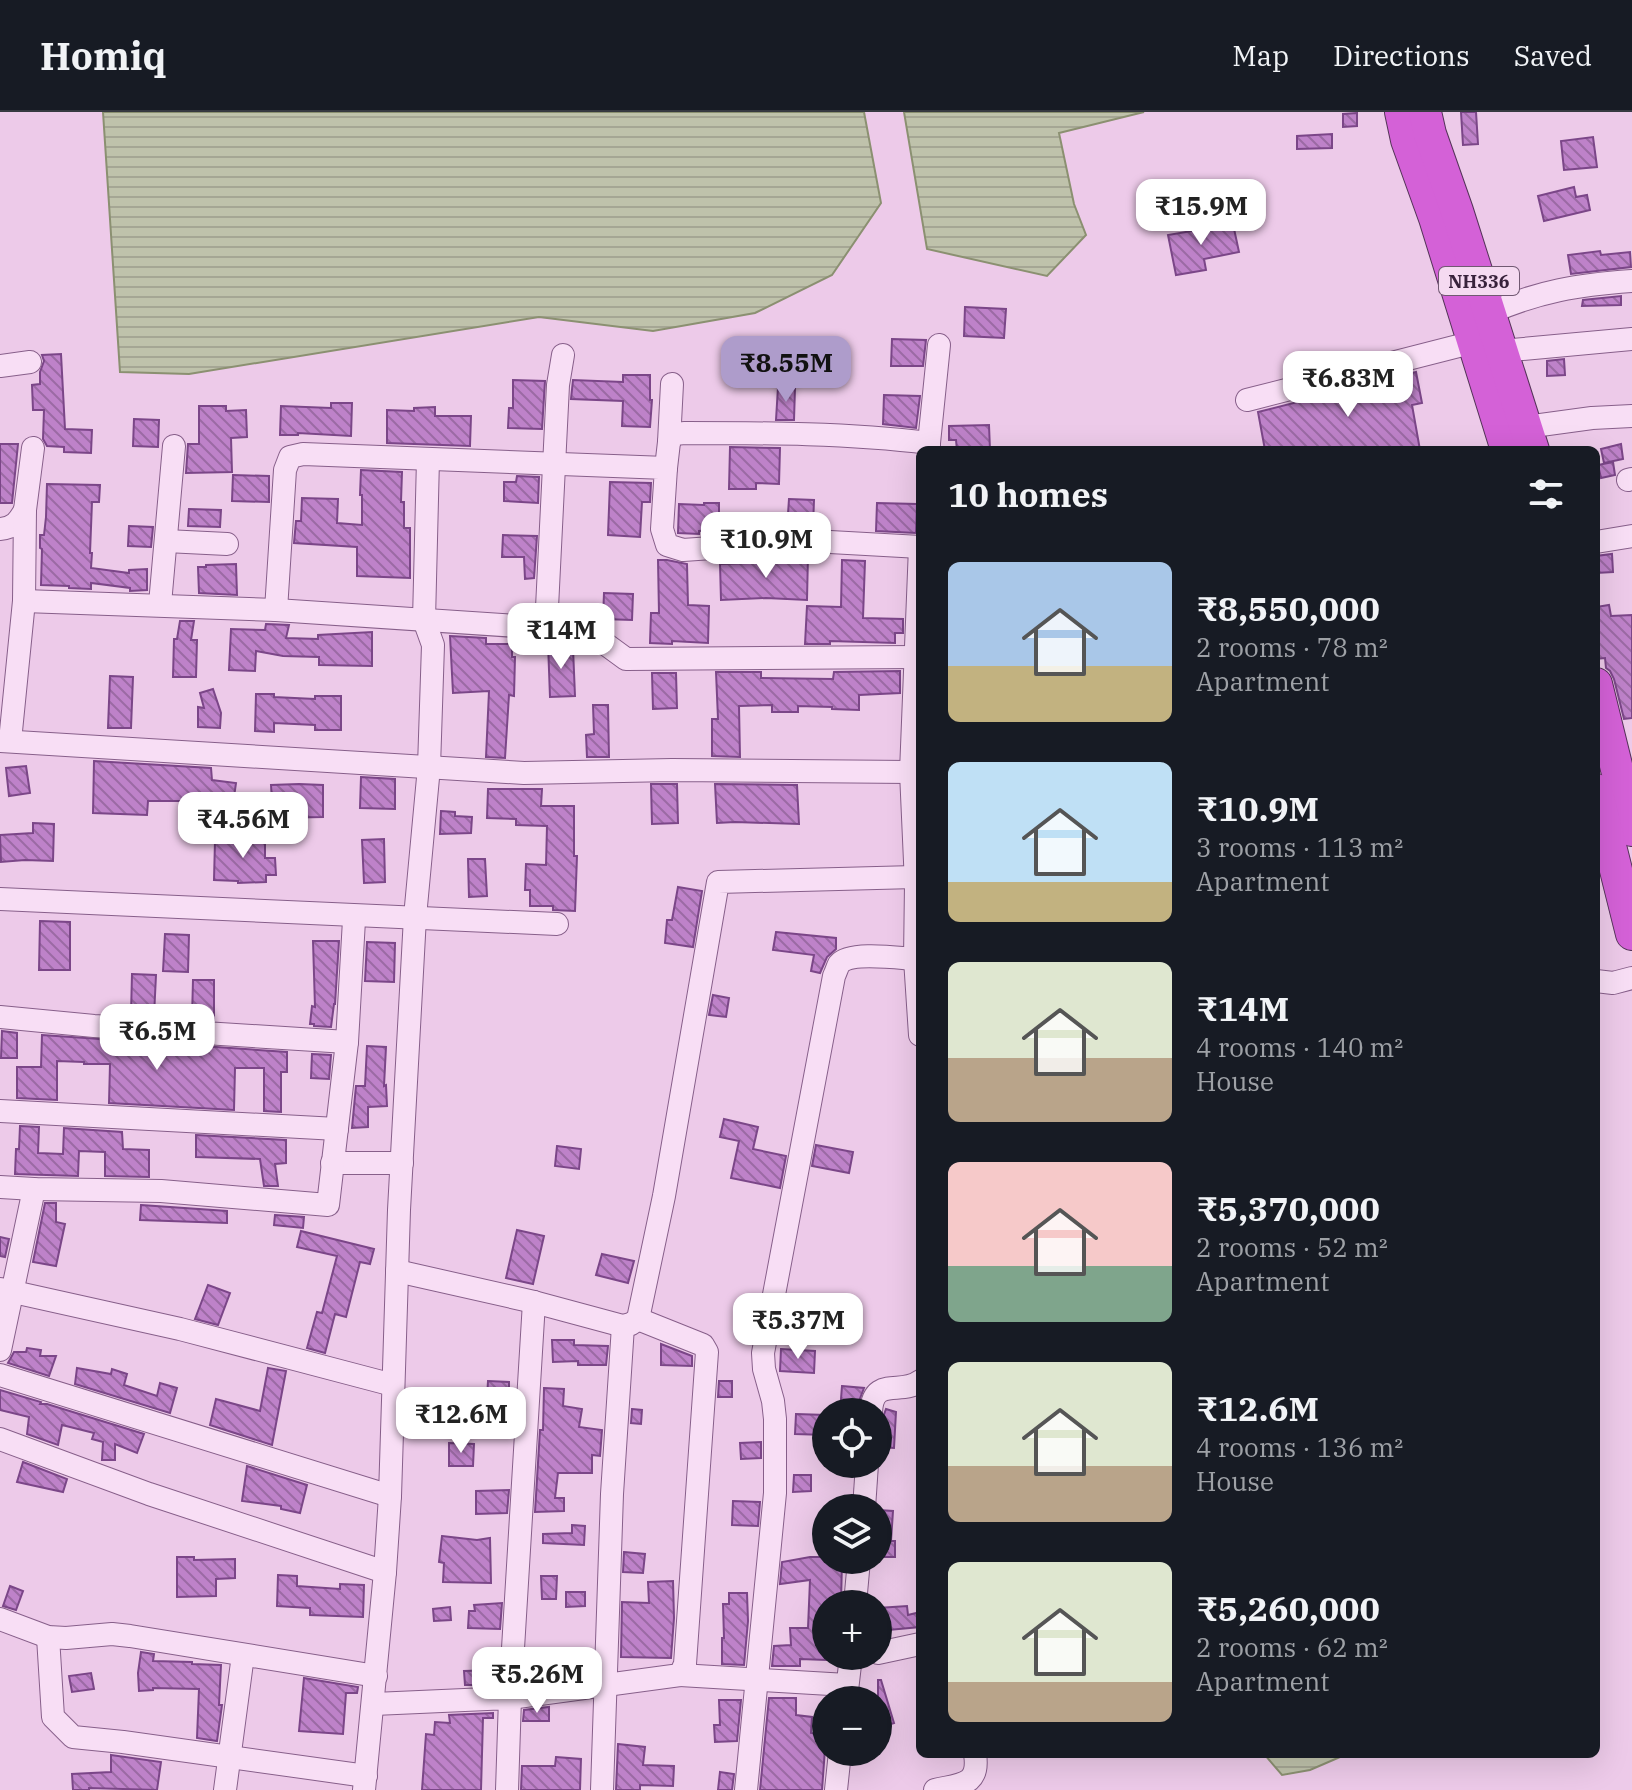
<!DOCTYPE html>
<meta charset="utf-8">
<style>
body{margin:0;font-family:"IBM Plex Serif",serif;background:#20242c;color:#f1f3f6;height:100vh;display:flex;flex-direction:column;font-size:30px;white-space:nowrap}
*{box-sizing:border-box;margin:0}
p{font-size:26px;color:#9ea1a6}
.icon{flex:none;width:44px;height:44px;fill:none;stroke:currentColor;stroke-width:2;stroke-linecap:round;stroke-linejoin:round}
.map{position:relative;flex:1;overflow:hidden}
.sheet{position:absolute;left:916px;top:334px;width:684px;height:1312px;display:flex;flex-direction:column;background:#171b24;border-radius:12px;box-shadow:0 8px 32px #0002}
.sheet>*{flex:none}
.buttons{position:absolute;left:812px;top:1286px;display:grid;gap:16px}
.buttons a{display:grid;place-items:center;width:80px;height:80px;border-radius:50%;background:#171b24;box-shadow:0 8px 32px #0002;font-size:40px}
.price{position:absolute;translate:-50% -68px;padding:0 18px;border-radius:16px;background:#fff;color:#222;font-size:26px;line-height:52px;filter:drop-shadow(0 2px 4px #0008)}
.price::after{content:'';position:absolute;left:50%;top:48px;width:24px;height:18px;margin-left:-12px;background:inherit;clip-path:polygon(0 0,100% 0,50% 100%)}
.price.active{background:#ae9ccb;color:#111}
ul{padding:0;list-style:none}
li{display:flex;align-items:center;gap:24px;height:200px;padding:0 32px}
li span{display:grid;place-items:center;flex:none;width:224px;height:160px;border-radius:12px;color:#555}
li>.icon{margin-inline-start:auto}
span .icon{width:96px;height:96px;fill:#fffc;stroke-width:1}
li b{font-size:34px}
h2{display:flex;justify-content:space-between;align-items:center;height:96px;padding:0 32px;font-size:34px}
header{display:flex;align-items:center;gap:48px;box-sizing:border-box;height:112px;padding:0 40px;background:#171b24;border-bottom:2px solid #363941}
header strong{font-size:38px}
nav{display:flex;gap:44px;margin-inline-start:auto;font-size:28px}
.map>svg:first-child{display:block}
</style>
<header>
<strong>Homiq</strong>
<nav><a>Map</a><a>Directions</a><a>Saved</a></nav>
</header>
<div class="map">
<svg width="1632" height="1678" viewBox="0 0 1632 1678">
<defs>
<pattern id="water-rules" width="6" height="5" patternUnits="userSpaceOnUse" patternTransform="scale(2)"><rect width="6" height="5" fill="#bfc2ab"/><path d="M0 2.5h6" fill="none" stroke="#a5a694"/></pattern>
<pattern id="building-back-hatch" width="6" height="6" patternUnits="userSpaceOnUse" patternTransform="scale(2)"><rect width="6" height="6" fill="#be82c9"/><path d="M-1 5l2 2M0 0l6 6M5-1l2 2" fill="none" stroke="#9b6aa4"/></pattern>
</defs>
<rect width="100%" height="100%" fill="#edcae9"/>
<g fill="url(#water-rules)" stroke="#8b9071" stroke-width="2">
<polygon points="103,0 864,0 881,91 832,163 755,201 653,219 539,205 189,262 120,260"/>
<polygon points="904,0 1144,0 1059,21 1074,92 1086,123 1047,164 927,137"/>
<polygon points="1264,1642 1347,1642 1310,1658 1282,1663"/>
</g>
<g fill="url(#building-back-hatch)" stroke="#7b4688" stroke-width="2">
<polygon points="1461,0 1476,0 1478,32 1463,33"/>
<polygon points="1357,1 1357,14 1343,15 1343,2"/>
<polygon points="1332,22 1332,36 1297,37 1297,24"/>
<polygon points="1593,25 1597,55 1564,58 1561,29"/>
<polygon points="1574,75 1576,85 1587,83 1590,98 1544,109 1538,84"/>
<polygon points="1233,112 1239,140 1204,147 1206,158 1176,163 1168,123"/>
<polygon points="1600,139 1601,143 1630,140 1631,155 1571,162 1568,143"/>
<polygon points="1621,184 1621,193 1582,194 1583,188"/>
<polygon points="965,195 1006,197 1004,226 964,224"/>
<polygon points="892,227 926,228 923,254 891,254"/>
<polygon points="61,242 65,317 92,318 91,341 64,340 64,335 47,334 43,327 44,298 33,298 32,273 40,272 40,260 44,249 42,243"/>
<polygon points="1564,247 1565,263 1547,264 1547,249"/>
<polygon points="1416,260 1422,291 1412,293 1420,338 1265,338 1258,300"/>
<polygon points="623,263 650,263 650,288 652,288 650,315 622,314 623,289 571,287 573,268 623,270"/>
<polygon points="513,268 545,269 542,317 508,316 509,296 513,296"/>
<polygon points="778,275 795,276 794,308 776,308"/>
<polygon points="884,283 920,284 916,316 883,312"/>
<polygon points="331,291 352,291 351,324 298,321 298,323 280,323 281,294 331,296"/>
<polygon points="199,294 226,294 226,299 246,298 247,325 231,326 232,360 186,361 188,332 199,332"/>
<polygon points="435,295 435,304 471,304 470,334 387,331 387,298 414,299 414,296"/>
<polygon points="134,307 159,308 158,335 133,334"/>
<polygon points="989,313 990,338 957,338 956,328 949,328 949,314"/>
<polygon points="0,332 18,332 12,391 0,391"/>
<polygon points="1621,332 1623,347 1604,351 1601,337"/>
<polygon points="730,335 780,336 779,372 756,371 756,377 729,377"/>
<polygon points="1613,350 1615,363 1601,366 1598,353"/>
<polygon points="361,358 402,360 401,390 404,390 404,416 410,416 410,466 357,464 357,435 294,431 296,409 301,409 302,386 338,387 337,411 362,413 362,383 360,383"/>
<polygon points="233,363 269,364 269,390 232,389"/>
<polygon points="517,364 539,365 538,391 504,389 504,370 516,370"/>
<polygon points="610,370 651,371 650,390 642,390 640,425 608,423"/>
<polygon points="47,372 100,373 99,390 92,390 90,441 92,441 91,456 129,461 129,458 147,457 147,478 130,479 130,476 91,471 91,477 69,476 69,474 41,473 42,437 40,436 40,423 44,423 46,405"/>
<polygon points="789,387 814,388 813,415 787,417"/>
<polygon points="704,391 719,391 719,418 699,419 699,422 678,421 679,392 704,393"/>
<polygon points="877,391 917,392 916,421 876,419"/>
<polygon points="189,397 221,398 220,415 188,414"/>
<polygon points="129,414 153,415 151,435 128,434"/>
<polygon points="503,423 537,424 534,466 525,467 524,445 502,445"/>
<polygon points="1612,442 1613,460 1596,461 1596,444"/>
<polygon points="808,443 807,488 766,486 721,488 720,452 782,450 782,449 786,449 786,445"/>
<polygon points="658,448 667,448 687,452 688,493 709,494 708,531 672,529 672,532 650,531 651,501 659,501"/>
<polygon points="842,448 865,449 863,506 903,507 903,521 895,521 895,531 830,529 830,532 805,532 807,494 841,495"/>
<polygon points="236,452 237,483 199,481 198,455 206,455 206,453"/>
<polygon points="604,481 633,482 632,508 603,507"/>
<polygon points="1609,493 1611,504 1632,503 1632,606 1624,607 1614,567 1610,559 1606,556 1605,546 1596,547 1596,495"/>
<polygon points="180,509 194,509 191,528 197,528 196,565 173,565 174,527 177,527"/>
<polygon points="266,512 289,513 286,526 318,527 318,523 372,520 372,554 319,553 319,545 283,544 256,539 255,559 229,558 231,517 265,518"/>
<polygon points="450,524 486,526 486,532 512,532 512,545 515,545 514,584 509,583 505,646 486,645 489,579 453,581"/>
<polygon points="548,531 573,536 575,584 550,585"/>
<polygon points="900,559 900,581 859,583 859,598 832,597 832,595 798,594 798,600 772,600 772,593 739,594 740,645 712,644 712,607 718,607 716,560 761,560 761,566 833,567 834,560"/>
<polygon points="652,561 676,561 677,596 653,597"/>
<polygon points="110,564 133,565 131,616 108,616"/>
<polygon points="213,577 221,601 220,616 198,615 198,595 204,596 200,581"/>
<polygon points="256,582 274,582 274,585 315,587 315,584 341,584 341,618 315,618 315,613 274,611 274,620 255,619"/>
<polygon points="593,593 608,593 609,645 587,645 586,623 594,622"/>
<polygon points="94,649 211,656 212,668 236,671 234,685 231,684 229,696 207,693 201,708 185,702 190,689 148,689 147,703 93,701"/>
<polygon points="26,654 30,681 9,684 6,656"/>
<polygon points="361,665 395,667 395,697 360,696"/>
<polygon points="299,672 323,673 323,705 273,706 271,673"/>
<polygon points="651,672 677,672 678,711 652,712"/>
<polygon points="715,672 797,673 799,712 735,710 717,711"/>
<polygon points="488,677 542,677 541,694 574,694 574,744 577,744 575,799 553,798 553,794 530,794 530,778 525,778 526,752 546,753 547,714 516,713 516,707 487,706"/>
<polygon points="441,699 455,700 455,704 472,705 471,721 440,722"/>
<polygon points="33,711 54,712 53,749 25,748 1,750 0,723 33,721"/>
<polygon points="265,722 265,746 275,746 276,763 266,763 266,770 238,771 238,769 214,768 215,729 237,729 237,723"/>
<polygon points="384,727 385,770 364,771 362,728"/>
<polygon points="468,747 485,747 487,784 469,785"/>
<polygon points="678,775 702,779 693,835 665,831 667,808 672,808"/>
<polygon points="40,809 70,810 70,858 39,858"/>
<polygon points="776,820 836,826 836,837 827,845 820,861 811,859 814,843 773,838"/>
<polygon points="165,822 189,823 188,860 163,859"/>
<polygon points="313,829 339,829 335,892 334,892 331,915 314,914 314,912 310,912 312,894 315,895"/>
<polygon points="367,830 395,831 394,870 365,869"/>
<polygon points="132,862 156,863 154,904 131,902"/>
<polygon points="193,868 214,868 214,908 192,906"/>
<polygon points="713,883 729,886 726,905 709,903"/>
<polygon points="2,919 17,921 17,946 1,946"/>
<polygon points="42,923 287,940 287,960 281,960 281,1000 264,999 264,956 235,956 234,998 109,991 110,952 84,952 84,950 57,949 57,988 17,986 17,955 41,955"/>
<polygon points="367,934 386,935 384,974 386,973 387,994 368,995 368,1015 352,1016 356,974 365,974"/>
<polygon points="312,942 331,943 329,967 311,966"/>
<polygon points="724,1007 758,1015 753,1037 786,1044 780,1076 731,1066 739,1029 720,1025"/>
<polygon points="20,1014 39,1015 38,1041 63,1042 64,1016 122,1020 123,1037 149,1038 149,1065 105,1064 105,1040 79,1039 78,1064 15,1062 16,1037 19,1037"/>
<polygon points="196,1023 286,1028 286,1051 275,1052 278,1074 264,1074 260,1047 196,1045"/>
<polygon points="816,1033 853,1040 849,1061 812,1054"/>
<polygon points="557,1034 581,1037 579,1057 555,1054"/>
<polygon points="45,1091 56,1091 56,1110 65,1112 56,1154 33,1150"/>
<polygon points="141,1093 227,1099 227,1111 140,1108"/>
<polygon points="275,1103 304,1105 303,1116 274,1113"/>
<polygon points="517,1118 544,1124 533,1172 506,1166"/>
<polygon points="301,1119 374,1137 370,1152 360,1150 346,1205 335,1202 325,1241 307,1236 317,1200 322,1201 337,1144 297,1135"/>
<polygon points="0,1125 9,1127 5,1145 0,1144"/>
<polygon points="602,1142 634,1149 628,1171 596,1163"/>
<polygon points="208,1173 230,1181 218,1213 195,1207"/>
<polygon points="552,1228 574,1228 574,1233 608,1234 606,1253 578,1253 578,1249 553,1250"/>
<polygon points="661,1232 692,1244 692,1254 661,1253"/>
<polygon points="27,1236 41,1238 40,1244 56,1244 49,1264 8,1251 14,1240 26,1240"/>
<polygon points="781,1237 815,1239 814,1261 780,1259"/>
<polygon points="77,1256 111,1262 112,1257 127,1262 124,1273 157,1284 160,1271 177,1276 170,1301 75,1272"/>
<polygon points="268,1256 286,1259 272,1333 210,1313 216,1287 260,1299"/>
<polygon points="488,1269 509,1270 509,1287 487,1287"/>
<polygon points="719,1269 732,1269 732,1285 718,1285"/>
<polygon points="842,1274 864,1276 859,1289 854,1288 853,1300 840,1300"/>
<polygon points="544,1276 564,1277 563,1294 582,1297 579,1315 602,1318 600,1344 592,1343 592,1361 558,1361 555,1386 564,1386 564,1399 535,1400 540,1318 543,1318"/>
<polygon points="0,1278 41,1290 40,1292 47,1292 144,1322 137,1341 115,1332 115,1348 102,1348 103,1330 92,1327 94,1321 62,1313 58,1333 27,1322 29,1305 0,1298"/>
<polygon points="632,1297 642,1298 641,1312 631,1311"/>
<polygon points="886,1297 896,1300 894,1336 878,1335 878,1312 882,1308"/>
<polygon points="796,1302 826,1303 826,1323 795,1322"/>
<polygon points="761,1330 761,1346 741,1347 740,1331"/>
<polygon points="449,1331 474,1332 473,1354 449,1354"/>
<polygon points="23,1350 67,1367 63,1380 17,1370"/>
<polygon points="247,1354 307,1373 300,1401 281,1397 281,1394 242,1389"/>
<polygon points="794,1363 811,1363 811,1379 793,1380"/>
<polygon points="509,1378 507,1401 476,1402 476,1379"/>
<polygon points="733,1389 760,1390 758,1414 732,1413"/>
<polygon points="878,1398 893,1399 891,1429 895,1429 895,1445 878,1445"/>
<polygon points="572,1413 585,1414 584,1433 543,1431 543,1422 572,1421"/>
<polygon points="442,1424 477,1428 490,1426 491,1471 443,1470 444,1451 439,1450"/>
<polygon points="624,1440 645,1442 643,1461 623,1460"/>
<polygon points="177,1445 194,1445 194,1448 235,1447 235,1466 216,1467 216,1484 177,1485"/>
<polygon points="810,1445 826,1445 826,1448 842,1448 841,1492 826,1492 826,1548 800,1547 800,1554 772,1554 774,1534 791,1533 790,1516 808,1516 810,1468 780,1472 782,1450"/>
<polygon points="278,1463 297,1464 297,1474 340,1477 340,1472 364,1473 363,1505 310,1503 310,1496 277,1494"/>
<polygon points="541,1464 557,1464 556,1487 542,1487"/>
<polygon points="673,1469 674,1506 671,1546 621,1545 622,1490 649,1491 648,1470"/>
<polygon points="10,1474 23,1479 16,1498 3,1494"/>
<polygon points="566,1480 585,1480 585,1494 566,1495"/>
<polygon points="729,1481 747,1481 748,1509 744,1553 722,1552 722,1526 724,1526 723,1492 729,1492"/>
<polygon points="502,1491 500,1517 468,1516 469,1499 475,1499 474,1493"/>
<polygon points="907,1494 908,1503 920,1500 920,1515 878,1519 878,1496"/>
<polygon points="450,1495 451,1508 434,1509 433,1497"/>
<polygon points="141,1540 154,1542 153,1549 192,1550 192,1552 221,1553 219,1593 222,1593 217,1629 197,1626 199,1577 153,1576 153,1578 139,1579 138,1561"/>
<polygon points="495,1558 494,1573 465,1573 464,1559"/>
<polygon points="91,1561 94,1577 72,1580 69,1564"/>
<polygon points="304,1566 358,1575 357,1581 346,1581 343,1622 299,1619"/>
<polygon points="878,1568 881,1568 894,1611 878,1616"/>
<polygon points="769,1586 796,1586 796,1603 812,1605 811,1621 826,1623 822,1678 760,1678"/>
<polygon points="719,1588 741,1588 737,1629 715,1630 714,1613 720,1613"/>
<polygon points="549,1595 549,1609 523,1609 524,1598"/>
<polygon points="493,1601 493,1606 483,1606 481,1678 422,1678 426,1622 434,1623 435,1610 450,1611 449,1603"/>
<polygon points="618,1632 645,1635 643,1653 674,1654 673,1674 640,1673 640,1678 616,1678"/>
<polygon points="111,1643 161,1650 157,1678 89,1676 89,1678 73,1678 72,1662 111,1660"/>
<polygon points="556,1645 581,1647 580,1678 521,1678 522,1654 555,1654"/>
<polygon points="720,1660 734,1662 732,1678 718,1678"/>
</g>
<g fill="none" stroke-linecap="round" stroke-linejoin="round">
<defs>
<g id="minor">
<path d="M1489 201C1540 179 1577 173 1632 169"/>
<polyline points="1501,239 1632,227"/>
<polyline points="0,254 30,250"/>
<polyline points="1247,288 1474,230"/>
<polyline points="1526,315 1592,306 1632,304"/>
<polyline points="669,330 672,272"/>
<polyline points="929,331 939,233"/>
<path d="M666 356 669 330 674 322 685 321C767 321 848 321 929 331V338"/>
<polyline points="1628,368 1632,367"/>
<path d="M0 417C14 416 19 409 25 398"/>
<polyline points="166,429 227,432"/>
<polyline points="1596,430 1632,424"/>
<polyline points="920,435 911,660 916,772 915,847 920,923"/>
<polyline points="24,489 276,498 546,516 558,273 563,243"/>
<polyline points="160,492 174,334"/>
<polyline points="276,498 285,358 290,345 303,342 666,356 662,417 667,433 683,438 812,429 920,435"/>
<polyline points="546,516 600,528 626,547 916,545"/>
<polyline points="0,629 524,661 672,658 911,660"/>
<polyline points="10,629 24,489 25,398 33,336"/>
<polyline points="0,787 557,812"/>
<polyline points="1596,869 1613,871 1632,866"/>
<polyline points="0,905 94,914 347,930"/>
<polyline points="0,999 337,1017"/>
<polyline points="332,1051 402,1051"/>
<polyline points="0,1075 34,1077 161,1079 328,1093 347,930 354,808"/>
<polyline points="397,1159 534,1190 623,1214 631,1212 638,1207 664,1084 718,770 915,765"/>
<polyline points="0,1177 180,1217 393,1273"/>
<polyline points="534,1190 510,1586 680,1563 685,1552 707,1240 703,1233 638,1207"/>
<polyline points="0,1238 34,1077"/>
<polyline points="0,1263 390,1384"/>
<path d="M871 1300C873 1263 902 1284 920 1269"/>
<polyline points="0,1327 149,1382 385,1460"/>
<polyline points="864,1396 867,1352"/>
<polyline points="855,1492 859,1448"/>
<polyline points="0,1507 48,1525 66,1526 112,1522 130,1524 376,1564"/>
<polyline points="48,1525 53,1605 73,1625 123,1630 366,1664"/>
<polyline points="878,1541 920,1532"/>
<polyline points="680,1563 847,1573"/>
<polyline points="846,1587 851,1544"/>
<polyline points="374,1592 510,1586 507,1678"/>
<polyline points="225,1678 243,1543"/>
<polyline points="364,1678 385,1460 390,1384 399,1098 415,805 429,655 433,533 424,508 428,347"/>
<polyline points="602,1678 612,1382 623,1214"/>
<path d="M746 1678 775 1381V1307L773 1289 764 1257 763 1241 834 864C836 860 837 856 839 852 850 839 899 846 915 847"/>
<polyline points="836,1678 840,1640"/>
<path d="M935 1678C960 1672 980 1674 975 1642"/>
</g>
<g id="highway">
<polyline points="1401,0 1407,28 1435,106 1507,338"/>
<polyline points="1425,0 1430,22 1457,99 1533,338"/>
<polyline points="1596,572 1632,718"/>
<polyline points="1596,678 1632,822"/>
</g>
</defs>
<use href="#minor" stroke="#875f8a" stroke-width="24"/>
<use href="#highway" stroke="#543358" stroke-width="34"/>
<use href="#minor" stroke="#f8def5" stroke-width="22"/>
<use href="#highway" stroke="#d461d7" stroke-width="32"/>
</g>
<g text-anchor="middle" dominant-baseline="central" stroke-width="6" stroke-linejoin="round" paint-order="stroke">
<rect fill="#f5daf1" stroke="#715972" stroke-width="2" x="1439" y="155" width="80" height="28" rx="6"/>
<g font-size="18" font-weight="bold" fill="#38223b">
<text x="1479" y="169">NH336</text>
</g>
</g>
</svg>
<div class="buttons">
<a><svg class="icon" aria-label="locate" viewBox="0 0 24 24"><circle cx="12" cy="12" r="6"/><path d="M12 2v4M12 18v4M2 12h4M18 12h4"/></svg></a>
<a><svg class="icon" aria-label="layers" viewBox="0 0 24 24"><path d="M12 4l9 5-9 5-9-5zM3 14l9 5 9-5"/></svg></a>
<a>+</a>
<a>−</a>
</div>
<b class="price" style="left:1201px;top:135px">₹15.9M</b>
<b class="price active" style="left:786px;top:292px">₹8.55M</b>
<b class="price" style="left:1348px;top:307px">₹6.83M</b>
<b class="price" style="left:766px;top:468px">₹10.9M</b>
<b class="price" style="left:561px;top:559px">₹14M</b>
<b class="price" style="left:243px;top:748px">₹4.56M</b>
<b class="price" style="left:157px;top:960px">₹6.5M</b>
<b class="price" style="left:798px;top:1249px">₹5.37M</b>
<b class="price" style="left:461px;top:1343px">₹12.6M</b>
<b class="price" style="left:537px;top:1603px">₹5.26M</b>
<section class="sheet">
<h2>10 homes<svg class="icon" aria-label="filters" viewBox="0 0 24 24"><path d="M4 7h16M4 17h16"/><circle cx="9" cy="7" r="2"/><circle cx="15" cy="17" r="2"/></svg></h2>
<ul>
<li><span style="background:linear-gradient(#a9c7e8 65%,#c2b280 0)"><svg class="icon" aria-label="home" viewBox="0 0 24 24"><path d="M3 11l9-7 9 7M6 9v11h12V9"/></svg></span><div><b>₹8,550,000</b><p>2 rooms · 78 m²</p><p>Apartment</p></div></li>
<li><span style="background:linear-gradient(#bfe0f5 75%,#c2b280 0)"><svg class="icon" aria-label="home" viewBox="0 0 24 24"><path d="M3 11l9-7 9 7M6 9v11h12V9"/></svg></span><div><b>₹10.9M</b><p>3 rooms · 113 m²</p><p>Apartment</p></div></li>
<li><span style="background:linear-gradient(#dfe7d0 60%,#b9a48a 0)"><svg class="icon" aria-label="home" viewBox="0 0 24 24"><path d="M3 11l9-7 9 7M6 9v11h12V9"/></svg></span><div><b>₹14M</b><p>4 rooms · 140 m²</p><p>House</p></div></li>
<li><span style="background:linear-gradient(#f6c9c9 65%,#7fa58c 0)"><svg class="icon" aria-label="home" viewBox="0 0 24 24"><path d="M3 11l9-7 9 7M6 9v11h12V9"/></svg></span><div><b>₹5,370,000</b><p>2 rooms · 52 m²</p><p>Apartment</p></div></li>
<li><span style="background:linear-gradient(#dfe7d0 65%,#b9a48a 0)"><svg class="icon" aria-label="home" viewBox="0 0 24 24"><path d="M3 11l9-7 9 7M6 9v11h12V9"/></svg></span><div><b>₹12.6M</b><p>4 rooms · 136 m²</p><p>House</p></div></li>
<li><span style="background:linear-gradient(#dfe7d0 75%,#b9a48a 0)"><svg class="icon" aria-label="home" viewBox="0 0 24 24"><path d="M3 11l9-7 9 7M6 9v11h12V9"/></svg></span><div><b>₹5,260,000</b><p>2 rooms · 62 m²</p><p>Apartment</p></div></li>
</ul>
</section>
</div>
